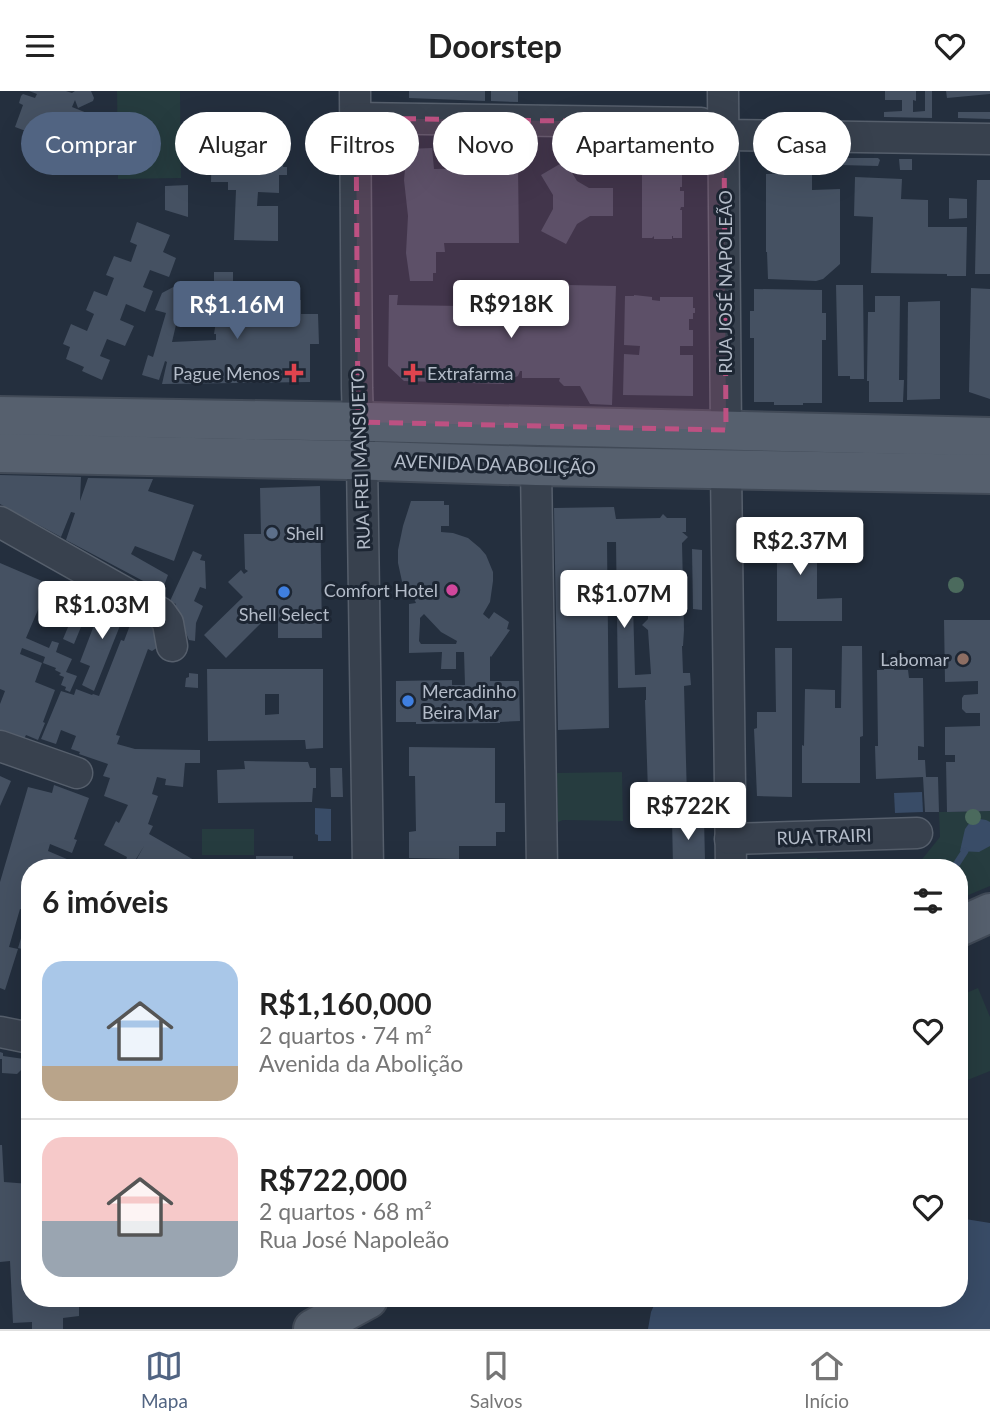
<!DOCTYPE html>
<html lang="pt">
<meta charset="utf-8">
<style>
body{margin:0;font-family:Lato,sans-serif;background:#f2f2f2;color:#222;height:100vh;display:flex;flex-direction:column;font-size:26px;white-space:nowrap}
*{box-sizing:border-box;margin:0}
p{font-size:23px;color:#767676}
.icon{flex:none;width:38px;height:38px;fill:none;stroke:currentColor;stroke-width:2;stroke-linecap:round;stroke-linejoin:round}
.map{position:relative;flex:1;overflow:hidden}
.side{position:absolute;left:21px;top:768px;width:947px;height:448px;display:flex;flex-direction:column;background:#fff;border-radius:28px;box-shadow:0 7px 28px #0002}
.side>*{flex:none}
.top-card{position:absolute;left:21px;top:21px;width:948px;height:63px;display:flex;gap:14px}
.price{position:absolute;translate:-50% -60px;padding:0 16px;border-radius:7px;background:#fff;color:#222;font-size:23px;line-height:46px;filter:drop-shadow(0 2px 4px #0008)}
.price::after{content:'';position:absolute;left:50%;top:42px;width:21px;height:16px;margin-left:-10px;background:inherit;clip-path:polygon(0 0,100% 0,50% 100%)}
.price.active{background:#516482;color:#fff}
ul{padding:0;list-style:none}
li{display:flex;align-items:center;gap:21px;height:175px;padding:0 21px}
li+li{border-top:2px solid #e0e0e0}
li span{display:grid;place-items:center;flex:none;width:196px;height:140px;border-radius:21px;color:#555}
li>.icon{margin-inline-start:auto}
span .icon{width:84px;height:84px;fill:#fffc;stroke-width:1}
li b{font-size:30px}
h2{display:flex;justify-content:space-between;align-items:center;height:84px;padding:0 21px;font-size:30px}
.pill{padding:0 24px;border-radius:32px;background:#fff;box-shadow:0 7px 28px #0002;font-size:24px;line-height:63px}
.pill.active{background:#516482;color:#fff}
header{display:flex;justify-content:space-between;align-items:center;height:91px;padding:0 21px;background:#fff;font-size:32px;font-weight:700}
.tab-bar{display:flex;justify-content:space-around;align-items:center;height:98px;border-top:2px solid #e0e0e0;background:#fff;font-size:19px;color:#767676}
.tab-bar a{display:grid;justify-items:center;gap:4px}
.tab-bar .active{color:#516482}
.map>svg:first-child{display:block}
</style>
<header><svg class="icon" aria-label="menu" viewBox="0 0 24 24"><path d="M4 6h16M4 12h16M4 18h16"/></svg>Doorstep<svg class="icon" aria-label="heart" viewBox="0 0 24 24"><path d="M12 20l-8-8c-3-5 5-10 8-4 3-6 11-1 8 4z"/></svg></header>
<div class="map">
<svg width="990" height="1238" viewBox="0 0 990 1238">
<rect width="100%" height="100%" fill="#242f3e"/>
<g fill="#263c3f">
<polygon points="117,0 180,0 181,87 118,88"/>
<polygon points="622,681 623,730 563,729 558,731 557,682"/>
<polygon points="990,720 990,795 959,808 959,777 915,777 940,746 939,721"/>
<rect x="202" y="738" width="52" height="26"/>
<polygon points="817,767 822,777 751,777 751,775 756,770"/>
<polygon points="978,897 990,926 990,980 960,992 959,905"/>
</g>
<g fill="#394c67">
<polygon points="922,701 923,721 895,722 894,702"/>
<polygon points="315,717 331,718 331,750 318,750 318,744 315,743"/>
<polygon points="973,727 986,729 990,731 990,755 979,761 960,760 965,738"/>
<polygon points="959,1127 990,1132 990,1238 648,1238 651,1221 657,1208 959,1208"/>
</g>
<g fill="none" stroke-linecap="round" stroke-linejoin="round">
<polyline stroke="#394c67" stroke-width="7" points="954,777 965,760"/>
</g>
<g fill="#455162" fill-rule="evenodd">
<polygon points="29,0 66,0 72,2 75,0 91,0 94,7 93,10 78,17 75,9 72,16 97,26 94,33 99,35 88,63 15,36 23,14 19,12 21,5 23,3 35,7 37,3"/>
<polygon points="409,0 485,0 485,10 409,7"/>
<polygon points="491,0 518,0 518,11 491,10"/>
<polygon points="885,0 916,0 916,10 913,9 913,21 925,20 925,0 932,0 932,27 884,26 884,21 902,20 902,9 885,9"/>
<polygon points="946,0 990,0 990,3 947,7"/>
<polygon points="958,21 990,21 990,28 958,27"/>
<polygon points="230,40 237,40 237,44 246,45 246,49 252,49 254,45 258,44 261,45 264,52 264,66 284,66 283,76 287,76 287,84 279,84 279,102 258,101 257,115 278,115 278,150 234,149 236,99 228,99 228,91 211,91 212,48 229,48"/>
<polygon points="485,46 518,47 518,62 486,62"/>
<polygon points="432,57 434,78 518,77 519,152 444,152 445,161 436,161 436,182 433,182 433,190 410,190 406,162 408,125 404,89 407,58"/>
<polygon points="841,67 878,67 880,69 878,75 840,74"/>
<polygon points="653,68 671,68 671,71 673,71 673,69 682,69 682,96 680,96 680,100 684,100 684,116 681,116 680,119 682,119 682,147 673,147 673,145 672,145 672,148 654,148 654,145 652,147 642,147 642,69 651,69 651,71 653,71"/>
<polygon points="899,68 912,68 912,79 900,79"/>
<polygon points="565,70 577,90 589,97 613,97 613,125 590,125 577,133 566,153 541,140 553,118 553,104 541,84"/>
<polygon points="812,82 812,99 840,98 840,173 823,188 816,190 768,188 767,161 766,161 766,83"/>
<polygon points="855,86 902,88 901,108 928,109 928,136 967,136 966,185 947,185 947,183 871,182 873,126 854,125"/>
<polygon points="977,89 990,89 990,183 975,183"/>
<polygon points="188,94 188,126 165,119 165,95"/>
<polygon points="949,107 967,108 967,127 949,128"/>
<polygon points="137,131 170,144 163,161 176,167 169,186 150,179 143,196 153,200 145,221 126,213 120,229 134,235 125,255 107,248 100,265 110,269 102,289 82,280 84,276 66,268 70,256 63,253 71,233 87,240 94,223 86,219 94,200 107,205 114,187 106,184 114,165 131,171 137,154 130,151"/>
<polygon points="214,181 233,181 233,190 245,190 245,200 269,200 270,220 289,220 288,209 301,209 301,223 318,223 319,253 310,253 310,291 162,293 167,271 165,270 159,289 142,284 148,264 153,266 166,222 155,219 162,202 179,193 185,195 172,251 216,249 216,243 214,243 216,230 230,230 230,216 214,216"/>
<polygon points="520,193 616,195 612,314 590,313 580,295 564,295 559,290 560,287 522,287 522,280 520,280 518,285 513,287 508,285 507,280 504,280 504,293 404,290 388,275 389,204 398,204 397,214 520,216"/>
<polygon points="836,194 863,194 864,288 850,288 850,285 838,285"/>
<polygon points="971,197 990,198 990,308 969,301"/>
<polygon points="754,198 822,199 822,222 826,222 826,249 822,249 822,312 803,312 803,314 774,314 774,311 754,311 754,247 750,247 750,220 754,220"/>
<polygon points="634,204 652,206 652,209 660,210 660,206 693,206 693,217 695,217 695,222 693,222 693,228 689,228 689,239 693,239 693,255 680,255 680,264 693,264 693,305 623,304 624,263 639,264 640,255 624,254 625,205 634,205"/>
<polygon points="875,205 900,205 899,289 904,289 903,311 869,311 869,290 867,290 867,288 868,221 875,221"/>
<polygon points="940,210 940,308 907,309 908,211"/>
<polygon points="0,384 81,386 80,410 88,387 153,388 148,400 194,414 174,470 135,455 131,463 168,484 162,500 66,449 75,422 71,421 61,446 0,413"/>
<polygon points="320,395 322,547 278,547 278,530 267,530 265,528 226,567 204,544 243,506 228,491 241,479 244,483 248,480 245,478 244,443 261,443 260,397"/>
<path d="M411 410H444V414H449V435H441V441L453 442 468 447 480 457 486 464 493 481V490L490 511 483 523 489 528 494 521 509 531 507 538 510 539 491 566 490 565V590H519L520 630 500 631V632L416 633V631H396V590L452 589V594H465L464 561H456V578H441L442 561 409 562V513L416 512 408 495H403L398 472V459L403 435ZM424 523 441 541 457 550 456 553H421L419 550 420 532V527Z"/>
<path d="M614 416 616 428 660 427 663 423 667 427H686V441H682L688 446 682 452 684 539 683 555H682L683 582H690L691 594 684 595 687 707 656 708 648 701 645 609H646V596L618 597 616 451H607L609 637 558 639 554 417ZM632 479H648V528L642 534 648 539 651 583 635 584Z"/>
<polygon points="777,427 808,427 808,462 817,462 817,508 842,507 842,530 777,530"/>
<polygon points="692,458 702,459 702,519 693,518"/>
<polygon points="193,460 202,464 200,469 205,470 206,498 200,496 194,510 203,515 196,532 195,550 189,549 182,533 170,525 176,513 170,510"/>
<polygon points="0,472 49,493 26,547 49,557 52,550 59,552 56,561 72,568 66,581 77,585 70,601 65,599 66,596 61,594 64,586 59,584 61,582 55,579 56,577 43,572 45,566 22,557 20,563 42,572 35,591 55,599 43,631 45,632 38,649 26,644 24,648 0,639 0,613 5,600 0,598"/>
<polygon points="77,489 88,495 83,506 92,509 74,553 63,548 71,529 42,516 53,490 72,502"/>
<polygon points="104,508 127,517 94,600 82,594 90,575 80,571"/>
<polygon points="135,521 162,535 161,554 152,560 148,558 116,644 120,645 117,653 135,658 200,659 200,672 185,672 183,696 165,694 166,688 157,686 152,703 158,705 148,733 153,735 149,743 194,769 189,777 138,777 134,773 144,755 133,773 126,769 127,766 104,754 116,730 119,732 128,714 104,705 110,687 103,685 108,673 79,663 80,661 71,658 76,645 61,639 56,653 41,648 61,600 74,604 76,598 92,604 93,603 99,605 121,549 124,550"/>
<polygon points="944,529 990,529 990,720 947,721 946,671 955,671 955,664 945,664 945,636 980,635 980,622 966,622 962,618 962,607 964,604 978,603 978,590 945,591"/>
<polygon points="842,555 862,555 863,645 860,646 860,692 802,692 802,654 804,655 805,598 835,599 835,617 841,617"/>
<polygon points="775,557 792,557 792,706 757,705 754,638 757,637 757,621 776,621"/>
<polygon points="894,569 894,579 908,579 909,587 923,587 924,656 918,655 918,669 925,669 926,686 938,686 939,721 925,721 923,686 876,688 875,655 878,655 877,579 884,579 884,570"/>
<path d="M207 578H323V657L306 658 305 649 208 650ZM265 603H279V623L265 624Z"/>
<polygon points="189,582 198,583 198,597 185,596 186,587 189,586"/>
<polygon points="409,656 495,657 495,712 505,712 505,741 496,741 496,755 459,755 459,768 409,767 409,741 416,740 415,685 409,685"/>
<polygon points="244,670 308,671 310,677 316,677 316,697 313,697 312,711 218,712 217,679 245,678"/>
<polygon points="330,677 342,677 343,706 331,706"/>
<polygon points="0,685 11,690 0,715"/>
<polygon points="54,694 89,707 74,748 77,749 72,762 50,753 48,760 88,777 30,777 30,785 24,803 30,804 30,820 20,818 9,856 18,858 5,899 0,897 0,791 28,696 52,702"/>
<polygon points="672,727 704,727 705,769 699,769 699,777 673,777"/>
<polygon points="256,765 293,765 293,770 334,770 334,777 215,777 217,768 256,770"/>
<polygon points="483,768 532,769 532,777 483,777"/>
<polygon points="29,821 30,821 30,860 18,857"/>
<polygon points="0,961 3,962 3,965 24,968 23,977 17,983 2,982 2,968 0,968"/>
<polygon points="0,1054 2,1054 4,1091 30,1093 30,1208 79,1208 79,1225 63,1227 63,1238 32,1238 32,1231 13,1232 10,1170 0,1171"/>
</g>
<g fill="none" stroke-linecap="round" stroke-linejoin="round">
<defs>
<g id="minor">
<polyline points="355,0 357,297 358,331 362,369 368,777"/>
<polyline points="723,0 726,339"/>
<polyline points="356,27 701,32 724,44 990,48"/>
<polyline points="536,375 542,777"/>
<polyline points="726,378 731,777"/>
<polyline points="0,431 161,522 168,532 172,555"/>
<polyline points="0,655 77,682"/>
<polyline points="730,748 917,742"/>
<polyline points="0,941 30,947"/>
</g>
<g id="major">
<polyline points="0,325 370,331 990,346"/>
<polyline points="0,362 347,369 536,375 990,383"/>
<polyline points="959,836 990,822"/>
<polyline points="313,1238 368,1208"/>
</g>
</defs>
<use href="#minor" stroke="#565f6c" stroke-width="33"/>
<use href="#major" stroke="#414a57" stroke-width="42"/>
<use href="#minor" stroke="#38414e" stroke-width="30"/>
<use href="#major" stroke="#56606e" stroke-width="38"/>
</g>
<g fill="#4b6a5d">
<circle cx="956" cy="494" r="8"/>
<circle cx="973" cy="726" r="8"/>
</g>
<path fill="#bd5182" fill-opacity="0.2" stroke="#bd5182" stroke-width="5" stroke-dasharray="14 9" stroke-linejoin="round" d="M356 27 701 32 724 44 726 339 358 331Z"/>
<g fill="#e0444e" stroke="#1d2633" stroke-width="2.5">
<path d="M290.5 271.5h7v7h7v7h-7v7h-7v-7h-7v-7h7z"/>
<path d="M409.5 271.5h7v7h7v7h-7v7h-7v-7h-7v-7h7z"/>
</g>
<circle fill="#5c6f8a" stroke="#1d2633" stroke-width="2.5" cx="272" cy="442" r="7"/>
<circle fill="#d1479c" stroke="#1d2633" stroke-width="2.5" cx="452" cy="499" r="7"/>
<g fill="#3f7fe0" stroke="#1d2633" stroke-width="2.5">
<circle cx="284" cy="501" r="7"/>
<circle cx="408" cy="610" r="7"/>
</g>
<circle fill="#8d6e63" stroke="#1d2633" stroke-width="2.5" cx="963" cy="568" r="7"/>
<g text-anchor="middle" dominant-baseline="central" stroke-width="6" stroke-linejoin="round" paint-order="stroke">
<g font-size="18" fill="#b4bcc9" stroke="#1d2633">
<text transform="translate(725 191) rotate(-90)">RUA JOSÉ NAPOLEÃO</text>
<text transform="translate(360 368) rotate(-92)">RUA FREI MANSUETO</text>
<text transform="translate(495 373) rotate(2)">AVENIDA DA ABOLIÇÃO</text>
<text transform="translate(824 745) rotate(-2)">RUA TRAIRI</text>
</g>
<g font-size="18" fill="#b4bcc9" stroke="#1d2633" text-anchor="end">
<text x="280" y="282">Pague Menos</text>
<text x="427" y="282" text-anchor="start">Extrafarma</text>
<text x="286" y="442" text-anchor="start">Shell</text>
<text x="438" y="499">Comfort Hotel</text>
<text x="284" y="523" text-anchor="middle">Shell Select</text>
<text x="949" y="568">Labomar</text>
<text x="422" y="600" text-anchor="start">Mercadinho<tspan x="422" dy="21">Beira Mar</tspan></text>
</g>
</g>
</svg>
<b class="price" style="left:511px;top:249px">R$918K</b>
<b class="price active" style="left:237px;top:250px">R$1.16M</b>
<b class="price" style="left:800px;top:486px">R$2.37M</b>
<b class="price" style="left:624px;top:539px">R$1.07M</b>
<b class="price" style="left:102px;top:550px">R$1.03M</b>
<b class="price" style="left:688px;top:751px">R$722K</b>
<div class="top-card">
<a class="pill active">Comprar</a>
<a class="pill">Alugar</a>
<a class="pill">Filtros</a>
<a class="pill">Novo</a>
<a class="pill">Apartamento</a>
<a class="pill">Casa</a>
</div>
<section class="side">
<h2>6 imóveis<svg class="icon" aria-label="filters" viewBox="0 0 24 24"><path d="M4 7h16M4 17h16"/><circle cx="9" cy="7" r="2"/><circle cx="15" cy="17" r="2"/></svg></h2>
<ul>
<li><span style="background:linear-gradient(#a9c7e8 75%,#b9a48a 0)"><svg class="icon" aria-label="home" viewBox="0 0 24 24"><path d="M3 11l9-7 9 7M6 9v11h12V9"/></svg></span><div><b>R$1,160,000</b><p>2 quartos · 74 m²</p><p>Avenida da Abolição</p></div><svg class="icon" aria-label="heart" viewBox="0 0 24 24"><path d="M12 20l-8-8c-3-5 5-10 8-4 3-6 11-1 8 4z"/></svg></li>
<li><span style="background:linear-gradient(#f6c9c9 60%,#9aa5b1 0)"><svg class="icon" aria-label="home" viewBox="0 0 24 24"><path d="M3 11l9-7 9 7M6 9v11h12V9"/></svg></span><div><b>R$722,000</b><p>2 quartos · 68 m²</p><p>Rua José Napoleão</p></div><svg class="icon" aria-label="heart" viewBox="0 0 24 24"><path d="M12 20l-8-8c-3-5 5-10 8-4 3-6 11-1 8 4z"/></svg></li>
</ul>
</section>
</div>
<nav class="tab-bar">
<a class="active"><svg class="icon" aria-label="map" viewBox="0 0 24 24"><path d="M3 6l6-2 6 2 6-2v14l-6 2-6-2-6 2zM9 4v14M15 6v14"/></svg>Mapa</a>
<a><svg class="icon" aria-label="saved" viewBox="0 0 24 24"><path d="M7 4h10v16l-5-4-5 4z"/></svg>Salvos</a>
<a><svg class="icon" aria-label="home" viewBox="0 0 24 24"><path d="M3 11l9-7 9 7M6 9v11h12V9"/></svg>Início</a>
</nav>
